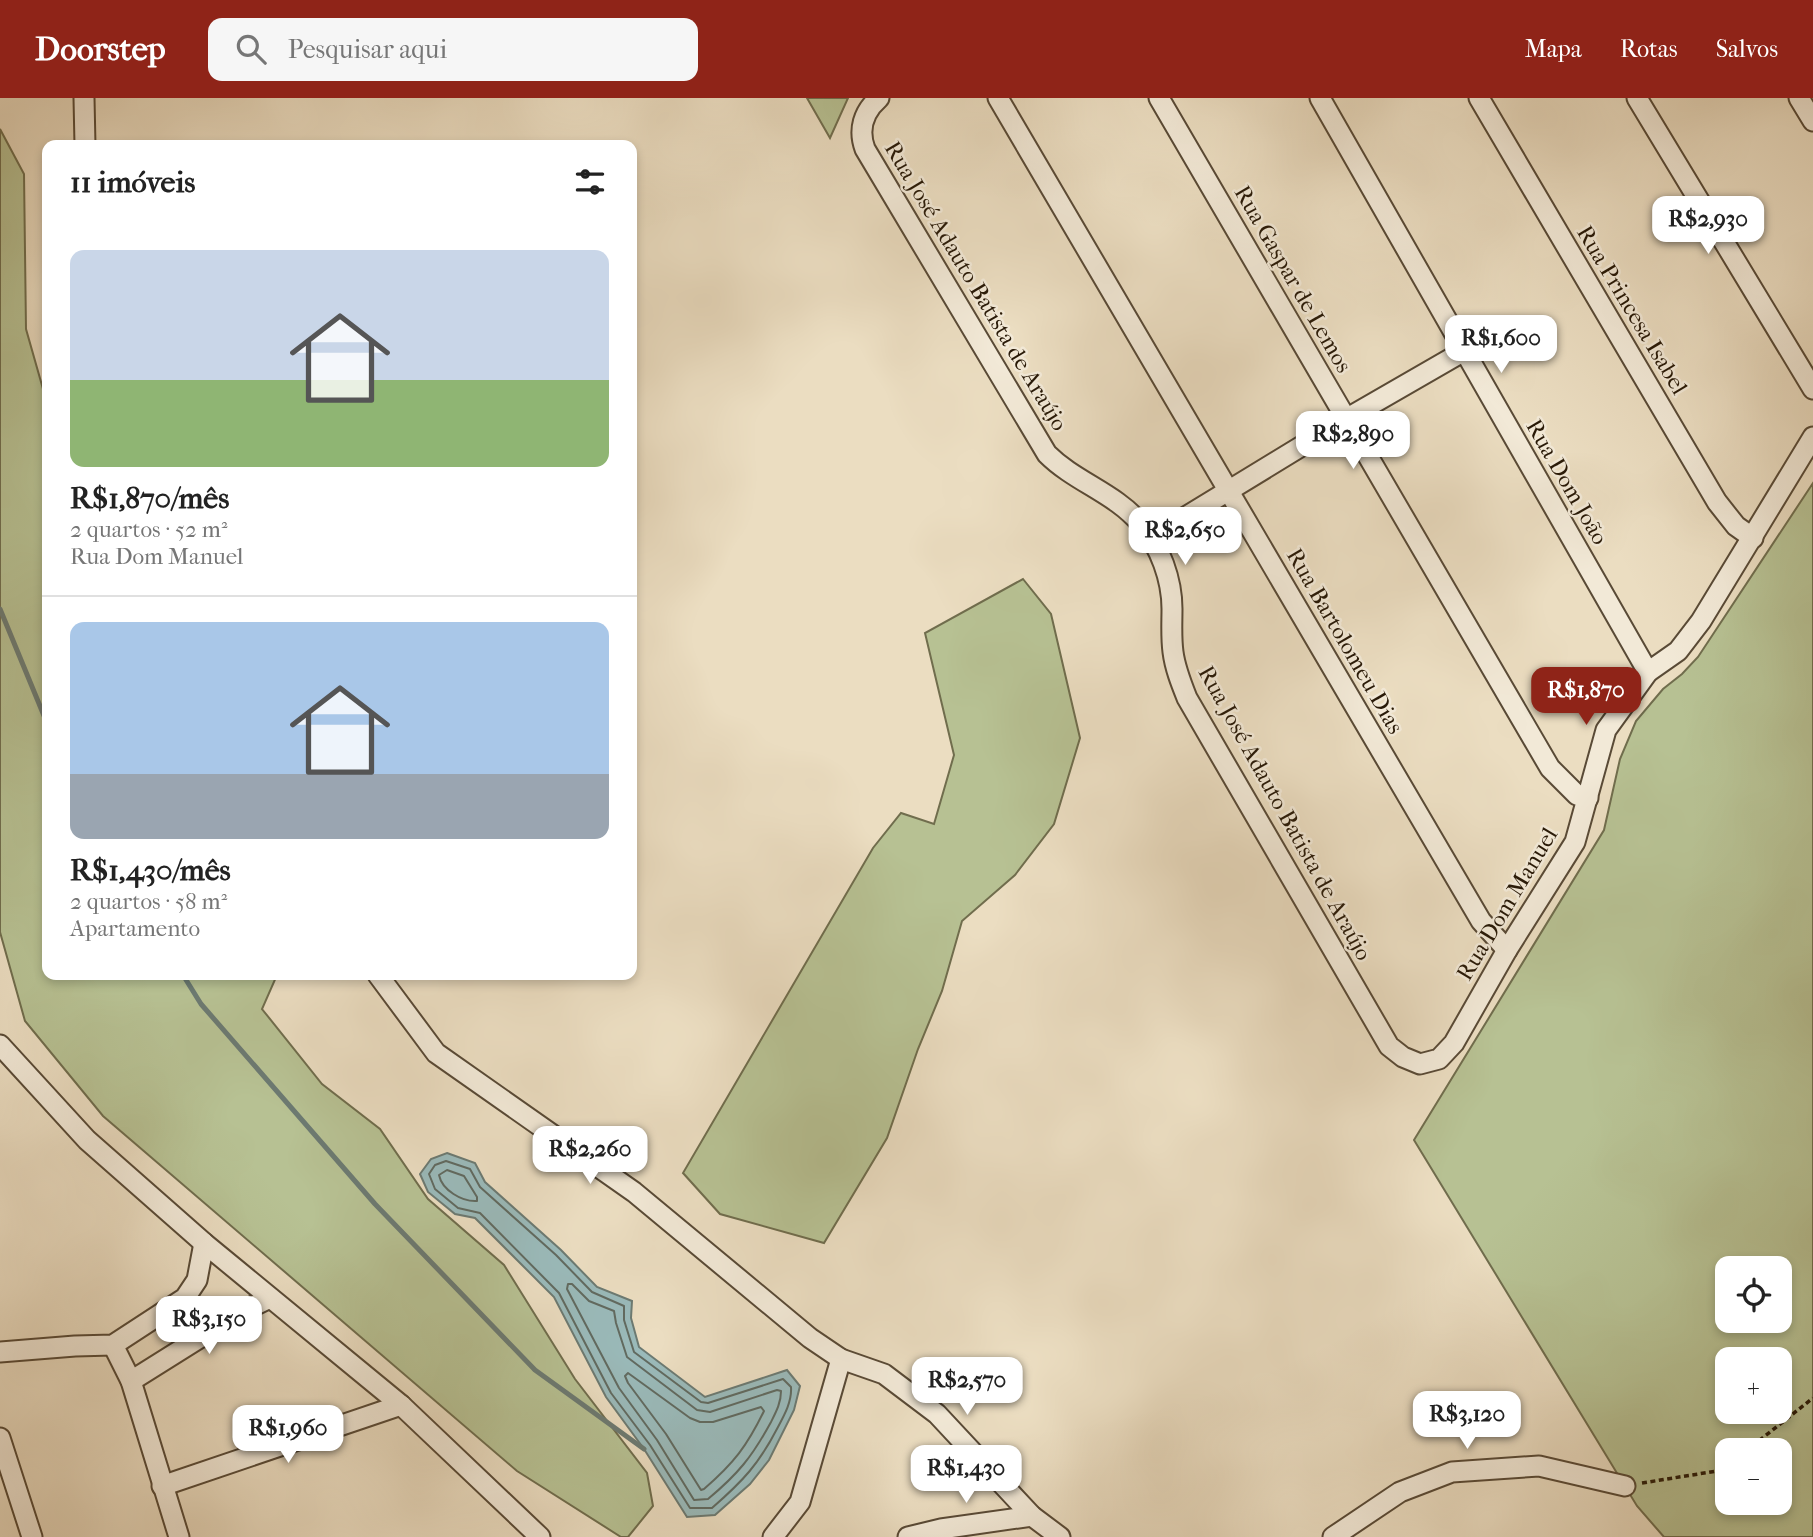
<!DOCTYPE html>
<html lang="pt">
<meta charset="utf-8">
<style>
body{margin:0;font-family:"IM FELL French Canon",serif;background:#f6f6f6;color:#222;height:100vh;display:flex;flex-direction:column;font-size:26px;white-space:nowrap}
*{box-sizing:border-box;margin:0}
p{font-size:23px;color:#767676}
.icon{flex:none;width:38px;height:38px;fill:none;stroke:currentColor;stroke-width:2;stroke-linecap:round;stroke-linejoin:round}
.map{position:relative;flex:1;overflow:hidden}
.drawer{position:absolute;left:42px;top:42px;width:595px;height:840px;display:flex;flex-direction:column;background:#fff;border-radius:14px;box-shadow:0 4px 10px #0003}
.drawer>*{flex:none}
.controls{position:absolute;left:1715px;top:1158px;display:grid;gap:14px}
.controls a{display:grid;place-items:center;width:77px;height:77px;border-radius:14px;background:#fff;box-shadow:0 4px 10px #0003;font-size:35px}
.price{position:absolute;translate:-50% -60px;padding:0 16px;border-radius:14px;background:#fff;color:#222;font-size:23px;line-height:46px;filter:drop-shadow(0 2px 4px #0008)}
.price::after{content:'';position:absolute;left:50%;top:42px;width:21px;height:16px;margin-left:-10px;background:inherit;clip-path:polygon(0 0,100% 0,50% 100%)}
.price.selected{background:#8f2418;color:#fff}
ul{padding:0;list-style:none}
li{display:grid;align-content:center;gap:14px;height:371px;padding:0 28px}
li+li{border-top:2px solid #e0e0e0}
li span{display:grid;place-items:center;height:217px;border-radius:14px;color:#555}
li>.icon{margin-inline-start:auto}
span .icon{width:126px;height:126px;fill:#fffc;stroke-width:1}
li b{font-size:30px}
h2{display:flex;justify-content:space-between;align-items:center;height:84px;padding:0 28px;font-size:30px}
header{display:flex;align-items:center;gap:42px;box-sizing:border-box;height:98px;padding:0 35px;background:#8f2418;color:#fff}
header strong{font-size:33px}
nav{display:flex;gap:38px;margin-inline-start:auto;font-size:24px}
.search{width:490px;height:63px;background:#f6f6f6;display:flex;align-items:center;gap:18px;box-sizing:border-box;padding:0 24px;border-radius:14px;color:#767676;font-size:26px}
.map>svg:first-child{display:block}
</style>
<header>
<strong>Doorstep</strong>
<div class="search"><svg class="icon" aria-label="search" viewBox="0 0 24 24"><circle cx="10" cy="10" r="6"/><path d="M15 15l6 6"/></svg>Pesquisar aqui</div>
<nav><a>Mapa</a><a>Rotas</a><a>Salvos</a></nav>
</header>
<div class="map">
<svg width="1813" height="1439" viewBox="0 0 1813 1439">
<rect width="100%" height="100%" fill="#ebddc1"/>
<filter id="stains"><feTurbulence type="fractalNoise" baseFrequency=".00286" numOctaves="4"/><feColorMatrix values="0 0 0 0 .2 0 0 0 0 .09 0 0 0 0 .02 0 0 0 .5 -.17"/></filter>
<radialGradient id="worn" r=".72"><stop offset=".6" stop-color="#630" stop-opacity="0"/><stop offset="1" stop-color="#630" stop-opacity=".3"/></radialGradient>
<g fill="#b7c193" stroke="#706d4d" stroke-width="2" fill-rule="evenodd">
<polygon points="807,0 848,0 830,40"/>
<polygon points="0,31 24,76 26,231 47,305 47,877 277,877 262,911 322,986 380,1031 428,1101 504,1167 575,1281 647,1375 653,1408 628,1439 621,1439 517,1373 103,1018 25,923 0,834"/>
<path d="M1813 385V1439H1664L1637 1408 1414 1042 1604 732 1620 661 1636 623 1663 591 1682 576 1698 559ZM1727 1171H1780V1223H1727ZM1727 1262H1780V1314H1727ZM1727 1353H1780V1405H1727Z"/>
<polygon points="1023,481 1051,516 1080,640 1054,726 1015,777 962,823 942,893 918,951 887,1040 824,1145 720,1116 683,1075 873,750 901,715 934,726 954,657 925,535"/>
</g>
<polygon fill="#9ababa" stroke="#6c7a72" stroke-width="2" points="447,1055 475,1065 485,1084 561,1152 597,1189 632,1203 631,1220 639,1249 705,1299 787,1272 800,1288 794,1312 769,1362 750,1386 715,1417 687,1419 644,1351 606,1299 554,1199 475,1120 455,1116 428,1094 420,1076 431,1061"/>
<g fill="none" stroke-linecap="round" stroke-linejoin="round">
<g stroke="#616a60" stroke-width="2">
<path d="M446 1063 470 1071 480 1089 556 1157 592 1194 624 1208V1222L634 1254 701 1304 708 1305 783 1281 791 1289C792 1303 785 1316 778 1329 759 1366 743 1383 712 1410H690L650 1347 611 1295 559 1195 480 1115 458 1110 435 1091 429 1076 435 1067Z"/>
<path d="M447 1072 464 1078 477 1099V1103C462 1104 442 1092 439 1077Z"/>
<path d="M568 1186H572L589 1203 614 1213 616 1225 627 1259 697 1312 710 1314 777 1292 781 1293C781 1305 776 1314 771 1324 752 1359 738 1376 708 1401L694 1402 657 1342 619 1290 567 1191Z"/>
<path d="M628 1275 690 1320 700 1324H713L761 1309 764 1313C747 1348 734 1365 704 1391L701 1392 666 1336 628 1285 625 1278Z"/>
</g>
<g stroke="#6c7a72" stroke-width="5">
<polyline points="0,511 47,625"/>
<polyline points="183,877 201,906 375,1106 535,1272 644,1351"/>
</g>
<defs>
<g id="street">
<polyline points="84,0 85,47"/>
<path d="M879 0C863 14 858 32 865 51L1047 356C1075 384 1115 395 1141 426 1160 449 1172 481 1172 511 1172 525 1171 539 1173 554 1175 570 1181 585 1187 600L1389 948 1403 959 1420 966 1439 961 1454 945 1507 852 1575 744 1606 632 1648 574 1678 553 1701 523 1813 339"/>
<polyline points="998,0 1481,823 1507,852"/>
<polyline points="1159,0 1550,670 1577,697 1588,700"/>
<polyline points="1320,0 1648,574"/>
<polyline points="1479,0 1717,404 1736,428 1753,440"/>
<polyline points="1637,0 1813,291"/>
<polyline points="1799,0 1813,23"/>
<polyline points="1151,440 1346,321 1464,253"/>
<polyline points="378,877 436,955 634,1094 810,1240 841,1261 884,1276 937,1316 1032,1418 1060,1439"/>
<polyline points="0,947 87,1042 204,1145 401,1307 540,1439"/>
<polyline points="113,1247 131,1283 179,1439"/>
<polyline points="0,1254 75,1248 113,1247 185,1200 197,1182 204,1145"/>
<polyline points="131,1283 241,1214 270,1200"/>
<polyline points="0,1340 32,1439"/>
<polyline points="162,1388 401,1307"/>
<polyline points="773,1439 800,1404 841,1261"/>
<polyline points="908,1439 941,1431 1032,1418"/>
<polyline points="1333,1439 1400,1394 1452,1374 1539,1368 1625,1388"/>
</g>
</defs>
<use href="#street" stroke="#594a36" stroke-width="23"/>
<g stroke="#281907" stroke-width="3.5" stroke-dasharray="5 3.5" stroke-linecap="butt">
<polyline points="1746,1353 1813,1300"/>
<polyline points="1642,1385 1717,1373 1727,1366"/>
</g>
<use href="#street" stroke="#f2e9d7" stroke-width="19"/>
</g>
<g text-anchor="middle" dominant-baseline="central" stroke-width="5" stroke-linejoin="round" paint-order="stroke">
<g font-size="23" fill="#281907" stroke="#f2e9d7">
<text transform="translate(1293 181) rotate(60)">Rua Gaspar de Lemos</text>
<text transform="translate(976 188) rotate(59)">Rua José Adauto Batista de Araújo</text>
<text transform="translate(1632 212) rotate(59)">Rua Princesa Isabel</text>
<text transform="translate(1567 384) rotate(60)">Rua Dom João</text>
<text transform="translate(1345 543) rotate(60)">Rua Bartolomeu Dias</text>
<text transform="translate(1285 715) rotate(61)">Rua José Adauto Batista de Araújo</text>
<text transform="translate(1507 806) rotate(-59)">Rua Dom Manuel</text>
</g>
</g>
<rect width="100%" height="100%" filter="url(#stains)"/>
<rect width="100%" height="100%" fill="url(#worn)"/>
</svg>
<div class="controls">
<a><svg class="icon" aria-label="locate" viewBox="0 0 24 24"><circle cx="12" cy="12" r="6"/><path d="M12 2v4M12 18v4M2 12h4M18 12h4"/></svg></a>
<a>+</a>
<a>−</a>
</div>
<b class="price" style="left:1708px;top:158px">R$2,930</b>
<b class="price" style="left:1501px;top:277px">R$1,600</b>
<b class="price" style="left:1353px;top:373px">R$2,890</b>
<b class="price" style="left:1185px;top:469px">R$2,650</b>
<b class="price selected" style="left:1586px;top:629px">R$1,870</b>
<b class="price" style="left:590px;top:1088px">R$2,260</b>
<b class="price" style="left:209px;top:1258px">R$3,150</b>
<b class="price" style="left:967px;top:1319px">R$2,570</b>
<b class="price" style="left:1467px;top:1353px">R$3,120</b>
<b class="price" style="left:288px;top:1367px">R$1,960</b>
<b class="price" style="left:966px;top:1407px">R$1,430</b>
<section class="drawer">
<h2>11 imóveis<svg class="icon" aria-label="filters" viewBox="0 0 24 24"><path d="M4 7h16M4 17h16"/><circle cx="9" cy="7" r="2"/><circle cx="15" cy="17" r="2"/></svg></h2>
<ul>
<li><span style="background:linear-gradient(#c9d6e8 60%,#8fb573 0)"><svg class="icon" aria-label="home" viewBox="0 0 24 24"><path d="M3 11l9-7 9 7M6 9v11h12V9"/></svg></span><div><b>R$1,870/mês</b><p>2 quartos · 52 m²</p><p>Rua Dom Manuel</p></div></li>
<li><span style="background:linear-gradient(#a9c7e8 70%,#9aa5b1 0)"><svg class="icon" aria-label="home" viewBox="0 0 24 24"><path d="M3 11l9-7 9 7M6 9v11h12V9"/></svg></span><div><b>R$1,430/mês</b><p>2 quartos · 58 m²</p><p>Apartamento</p></div></li>
</ul>
</section>
</div>
